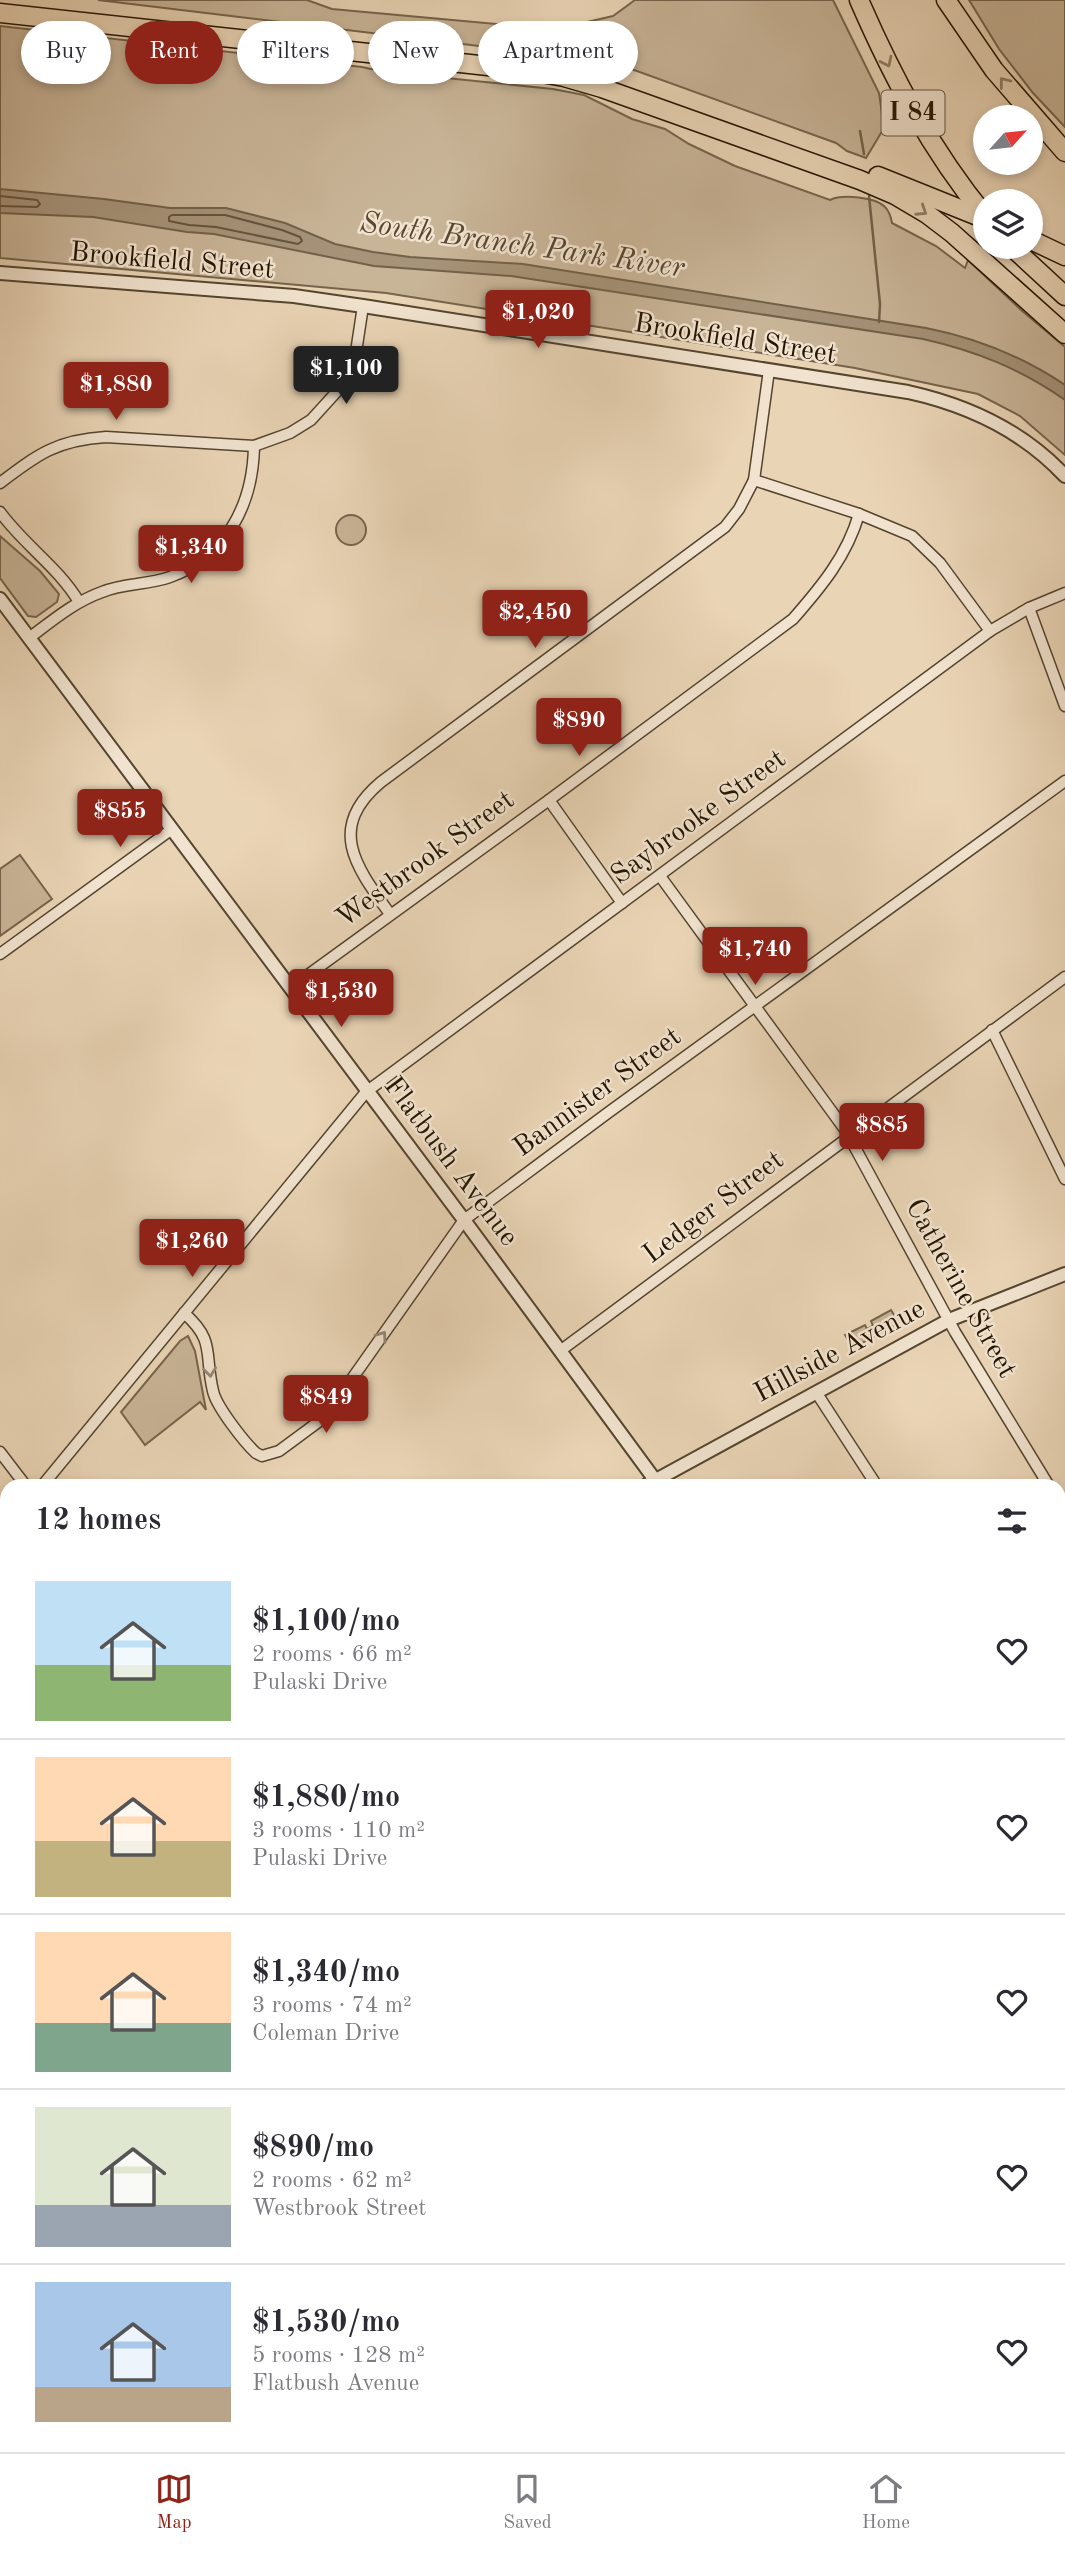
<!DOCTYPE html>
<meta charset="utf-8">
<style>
body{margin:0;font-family:"Old Standard TT",serif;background:#f7f7f7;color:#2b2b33;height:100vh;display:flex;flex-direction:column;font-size:26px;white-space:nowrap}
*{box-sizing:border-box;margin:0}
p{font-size:23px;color:#7c7c81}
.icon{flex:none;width:38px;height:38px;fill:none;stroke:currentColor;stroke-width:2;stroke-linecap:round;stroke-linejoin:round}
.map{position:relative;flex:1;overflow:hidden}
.details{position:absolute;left:0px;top:1479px;width:1066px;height:975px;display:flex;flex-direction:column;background:#fff;border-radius:21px 21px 0 0;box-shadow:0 4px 10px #0003}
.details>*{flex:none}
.guide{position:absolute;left:21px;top:21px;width:700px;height:63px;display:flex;gap:14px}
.needle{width:46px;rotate:63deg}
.tools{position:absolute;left:973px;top:105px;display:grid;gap:14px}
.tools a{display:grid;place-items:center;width:70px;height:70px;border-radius:50%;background:#fff;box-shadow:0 4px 10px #0003;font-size:35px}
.price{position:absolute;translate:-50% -60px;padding:0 16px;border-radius:7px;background:#8f2418;color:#fff;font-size:23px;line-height:46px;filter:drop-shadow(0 2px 4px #0008)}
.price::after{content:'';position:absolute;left:50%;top:42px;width:21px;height:16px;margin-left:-10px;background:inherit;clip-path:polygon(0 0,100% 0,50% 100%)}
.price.selected{background:#222;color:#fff}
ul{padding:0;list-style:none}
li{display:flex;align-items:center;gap:21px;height:175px;padding:0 35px}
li+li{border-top:2px solid #e1e1e2}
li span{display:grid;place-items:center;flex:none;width:196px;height:140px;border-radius:0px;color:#555}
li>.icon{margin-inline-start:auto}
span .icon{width:84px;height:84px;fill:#fffc;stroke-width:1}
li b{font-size:30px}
h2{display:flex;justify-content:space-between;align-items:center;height:84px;padding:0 35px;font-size:30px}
.chip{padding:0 24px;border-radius:32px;background:#fff;box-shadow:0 4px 10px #0003;font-size:24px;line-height:63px}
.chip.selected{background:#8f2418;color:#fff}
.tab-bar{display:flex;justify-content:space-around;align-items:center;height:98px;border-top:2px solid #e1e1e2;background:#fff;font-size:19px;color:#7c7c81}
.tab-bar a{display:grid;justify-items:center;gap:4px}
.tab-bar .selected{color:#8f2418}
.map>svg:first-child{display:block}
</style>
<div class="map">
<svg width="1065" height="2452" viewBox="0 0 1065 2452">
<rect width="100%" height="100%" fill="#e9d4b5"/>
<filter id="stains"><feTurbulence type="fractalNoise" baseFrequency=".00286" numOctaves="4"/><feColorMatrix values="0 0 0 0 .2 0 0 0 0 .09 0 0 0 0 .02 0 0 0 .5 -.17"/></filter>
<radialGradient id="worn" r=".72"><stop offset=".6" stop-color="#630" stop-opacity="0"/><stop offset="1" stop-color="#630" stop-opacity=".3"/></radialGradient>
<g fill="#c8b497" stroke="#76644c" stroke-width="2">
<polygon points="98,0 307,0 332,9 518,26 574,25 613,16 635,0 833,0 879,93 884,128 866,158 847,151 836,143 612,62"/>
<polygon points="969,0 1065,0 1065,127 1033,93 999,49"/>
<path d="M0 26 362 67 412 78H446L553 89 584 95 632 119 665 129 689 144 735 166 830 200C842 194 876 197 885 207 890 212 891 217 892 223L936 246 965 268 968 260 1021 310 1065 347V455L1020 416 978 394 855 368 386 293 0 258Z"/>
<circle cx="351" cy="530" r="15"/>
<polygon points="0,536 40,571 59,594 57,602 36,617 28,616 0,578"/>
<polygon points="20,855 52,899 0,936 0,869"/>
<polygon points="891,1310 899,1323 853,1348 845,1335 865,1325 867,1329 873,1326 871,1321"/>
<polygon points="188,1336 195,1351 206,1410 200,1402 145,1445 121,1412 180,1341"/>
<polygon points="1065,1878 1065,2060 1059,2066 1059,1881"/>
<polygon points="7,2205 7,2446 195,2447 185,2452 0,2452 0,2210"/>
</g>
<path fill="#a69378" stroke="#726149" stroke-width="2" d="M0 189 104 199 170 208H226L285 223 335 244 373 252 410 257 523 264 926 328C977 338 1022 356 1065 385V400C1021 369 976 351 923 339L511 276 374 266 214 234 187 232 93 217 0 213Z"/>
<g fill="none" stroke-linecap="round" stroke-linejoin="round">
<g stroke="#65543d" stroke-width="2">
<polyline points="0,196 37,200 40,204 37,207 0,206"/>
<polygon points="172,215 225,215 282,230 300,237 302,241 298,244 216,227 189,225 169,221 169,217"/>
</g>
<g stroke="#726149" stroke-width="2.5">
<polyline points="860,131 864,154"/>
<polyline points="869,196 880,304 879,322"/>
</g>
<defs>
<g id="minor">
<polyline points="754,480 859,514 912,536 940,563 990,631"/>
<path d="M0 483C38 454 57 440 106 437L254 446 290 433 311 420 341 387 356 352 363 306"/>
<path d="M0 512C24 545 58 567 79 602"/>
<polyline points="1029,608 1065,706"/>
<path d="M29 638C52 621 74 602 102 592 124 583 148 585 170 577 227 556 253 504 254 446"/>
<polyline points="549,800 622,903"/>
<polyline points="660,876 846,1131 955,1332 1049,1486"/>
<path d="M390 914C356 867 326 828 381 782L725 527 739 509 754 480 769 370"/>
<polyline points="0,954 172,829"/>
<path d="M290 988 549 800 793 619C821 587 847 556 859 514"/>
<polyline points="992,1030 1065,1179"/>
<path d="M184 1313C216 1341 204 1354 213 1391 216 1406 244 1442 256 1453L262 1456 279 1451 325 1417 464 1220 609 1112 1065 781"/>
<polyline points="560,1351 1065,977"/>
<polyline points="816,1392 877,1486"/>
<polyline points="0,1452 26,1486"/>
<polyline points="42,1486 366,1092 990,631 1029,608 1065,593"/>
<polyline points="1059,1502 1065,1512"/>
<polyline points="0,1525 7,1519"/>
<polyline points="1059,1768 1065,1778"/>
<polyline points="1059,2092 1065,2086"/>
<polyline points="0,2129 7,2124"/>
<polyline points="746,2452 749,2446"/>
</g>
<g id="tertiary">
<path d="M0 273 294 296 363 306 908 392C967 405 1023 431 1065 476"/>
<polyline points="0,599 464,1220 655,1480"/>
<polyline points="645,1486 949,1320 1065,1274"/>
<polyline points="0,1949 7,1944"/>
</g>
<g id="secondary">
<polyline points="1059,1869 1065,1866"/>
<polyline points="0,1959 7,1963"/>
<polyline points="992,2446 1003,2452"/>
<polyline points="217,2452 227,2446"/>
</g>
<g id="motorway">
<path d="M859 0C893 78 931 150 985 216"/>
<polyline points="946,0 994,70 1065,152"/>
<polyline points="0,13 525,70 564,77 602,88 860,180 895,195 927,214 952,233 1065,334"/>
<polyline points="878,176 985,219"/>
<polyline points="1031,240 1065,256"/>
<polyline points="1012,247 1065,296"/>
</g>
</defs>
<use href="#minor" stroke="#55452f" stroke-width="13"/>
<use href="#tertiary" stroke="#55452f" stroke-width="16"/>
<use href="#secondary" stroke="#241502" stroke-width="18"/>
<use href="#motorway" stroke="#241502" stroke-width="21"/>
<use href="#minor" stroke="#f1e3cf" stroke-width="10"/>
<use href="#tertiary" stroke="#f1e3cf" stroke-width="12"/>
<use href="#secondary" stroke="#f1e3cf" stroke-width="14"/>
<use href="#motorway" stroke="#e9d4b5" stroke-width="18"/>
</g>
<defs><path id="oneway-chevron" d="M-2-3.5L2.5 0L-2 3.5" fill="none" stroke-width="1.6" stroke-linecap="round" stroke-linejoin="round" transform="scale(1.75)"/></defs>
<g stroke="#907e64">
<use href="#oneway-chevron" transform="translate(887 62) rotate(64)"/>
<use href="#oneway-chevron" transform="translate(1004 82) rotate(-128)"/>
<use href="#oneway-chevron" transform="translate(922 211) rotate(33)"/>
</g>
<g stroke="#958673">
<use href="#oneway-chevron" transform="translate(382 1336) rotate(-55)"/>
<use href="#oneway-chevron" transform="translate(210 1372) rotate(83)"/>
</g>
<g text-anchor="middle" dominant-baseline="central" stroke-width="5" stroke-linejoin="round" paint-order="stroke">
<rect fill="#f1e3cf" stroke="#625340" stroke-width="2" x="881.5" y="90.5" width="63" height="45" rx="5"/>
<g font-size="26" font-weight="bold" fill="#241502">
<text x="913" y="113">I 84</text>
</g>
<g font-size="28" fill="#241502" stroke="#f1e3cf">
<text transform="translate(172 262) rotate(5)">Brookfield Street</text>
<text transform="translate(735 340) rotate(9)">Brookfield Street</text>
<text transform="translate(699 818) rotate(-36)">Saybrooke Street</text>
<text transform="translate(426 860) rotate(-36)">Westbrook Street</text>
<text transform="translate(598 1093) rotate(-36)">Bannister Street</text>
<text transform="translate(450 1162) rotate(53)">Flatbush Avenue</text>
<text transform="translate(714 1208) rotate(-37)">Ledger Street</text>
<text transform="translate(960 1289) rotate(61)">Catherine Street</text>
<text transform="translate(840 1352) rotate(-28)">Hillside Avenue</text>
</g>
<g font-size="30" font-style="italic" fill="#584731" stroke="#f1e3cf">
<text transform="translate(522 246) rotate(8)">South Branch Park River</text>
</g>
</g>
<rect width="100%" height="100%" filter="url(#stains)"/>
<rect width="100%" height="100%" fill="url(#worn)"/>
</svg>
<div class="tools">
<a><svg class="needle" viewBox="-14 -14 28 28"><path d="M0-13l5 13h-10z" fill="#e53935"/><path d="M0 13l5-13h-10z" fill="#7c7c81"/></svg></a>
<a><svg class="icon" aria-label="layers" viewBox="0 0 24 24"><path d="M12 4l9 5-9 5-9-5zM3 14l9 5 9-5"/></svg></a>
</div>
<b class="price" style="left:538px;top:350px">$1,020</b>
<b class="price selected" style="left:346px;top:406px">$1,100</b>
<b class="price" style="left:116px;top:422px">$1,880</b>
<b class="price" style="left:191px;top:585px">$1,340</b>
<b class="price" style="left:535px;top:650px">$2,450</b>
<b class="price" style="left:579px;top:758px">$890</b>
<b class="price" style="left:120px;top:849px">$855</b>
<b class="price" style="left:755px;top:987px">$1,740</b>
<b class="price" style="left:341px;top:1029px">$1,530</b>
<b class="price" style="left:882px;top:1163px">$885</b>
<b class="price" style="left:192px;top:1279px">$1,260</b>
<b class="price" style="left:326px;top:1435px">$849</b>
<div class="guide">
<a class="chip">Buy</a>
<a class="chip selected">Rent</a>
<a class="chip">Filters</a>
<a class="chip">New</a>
<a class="chip">Apartment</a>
</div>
<section class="details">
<h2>12 homes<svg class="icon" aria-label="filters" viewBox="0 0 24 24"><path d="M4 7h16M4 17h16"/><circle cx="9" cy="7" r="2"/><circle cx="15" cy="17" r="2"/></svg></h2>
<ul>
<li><span style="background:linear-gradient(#bfe0f5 60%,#8fb573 0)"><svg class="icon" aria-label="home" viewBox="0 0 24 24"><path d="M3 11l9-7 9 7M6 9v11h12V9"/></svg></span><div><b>$1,100/mo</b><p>2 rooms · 66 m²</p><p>Pulaski Drive</p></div><svg class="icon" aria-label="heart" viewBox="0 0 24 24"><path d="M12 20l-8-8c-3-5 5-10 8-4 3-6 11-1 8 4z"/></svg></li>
<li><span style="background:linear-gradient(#ffd9b3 60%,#c2b280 0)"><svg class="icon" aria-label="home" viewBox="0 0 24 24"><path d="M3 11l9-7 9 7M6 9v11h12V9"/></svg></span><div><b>$1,880/mo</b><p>3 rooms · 110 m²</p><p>Pulaski Drive</p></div><svg class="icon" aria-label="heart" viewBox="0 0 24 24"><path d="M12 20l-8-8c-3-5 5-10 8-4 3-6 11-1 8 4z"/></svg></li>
<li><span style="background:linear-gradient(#ffd9b3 65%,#7fa58c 0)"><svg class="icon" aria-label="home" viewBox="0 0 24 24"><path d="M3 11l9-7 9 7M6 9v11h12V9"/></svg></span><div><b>$1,340/mo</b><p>3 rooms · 74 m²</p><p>Coleman Drive</p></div><svg class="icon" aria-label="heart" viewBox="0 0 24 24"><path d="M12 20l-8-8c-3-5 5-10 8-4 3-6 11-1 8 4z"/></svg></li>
<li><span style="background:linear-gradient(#dfe7d0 70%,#9aa5b1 0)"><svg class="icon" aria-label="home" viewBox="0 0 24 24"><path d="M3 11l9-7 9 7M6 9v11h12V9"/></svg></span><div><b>$890/mo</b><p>2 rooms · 62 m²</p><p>Westbrook Street</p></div><svg class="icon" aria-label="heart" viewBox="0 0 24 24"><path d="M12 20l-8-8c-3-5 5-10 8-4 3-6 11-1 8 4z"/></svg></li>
<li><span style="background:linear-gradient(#a9c7e8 75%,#b9a48a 0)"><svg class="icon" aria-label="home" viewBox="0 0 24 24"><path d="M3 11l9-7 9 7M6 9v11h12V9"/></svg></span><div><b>$1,530/mo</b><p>5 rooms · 128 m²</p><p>Flatbush Avenue</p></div><svg class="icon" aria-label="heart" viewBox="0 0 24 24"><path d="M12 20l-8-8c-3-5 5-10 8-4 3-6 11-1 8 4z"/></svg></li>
</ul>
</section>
</div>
<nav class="tab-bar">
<a class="selected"><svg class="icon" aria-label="map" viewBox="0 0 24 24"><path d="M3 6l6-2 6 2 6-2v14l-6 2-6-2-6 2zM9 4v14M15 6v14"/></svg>Map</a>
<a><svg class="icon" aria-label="saved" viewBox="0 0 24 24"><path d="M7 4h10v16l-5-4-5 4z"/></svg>Saved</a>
<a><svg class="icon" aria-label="home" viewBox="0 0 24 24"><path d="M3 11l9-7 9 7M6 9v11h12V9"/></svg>Home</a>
</nav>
